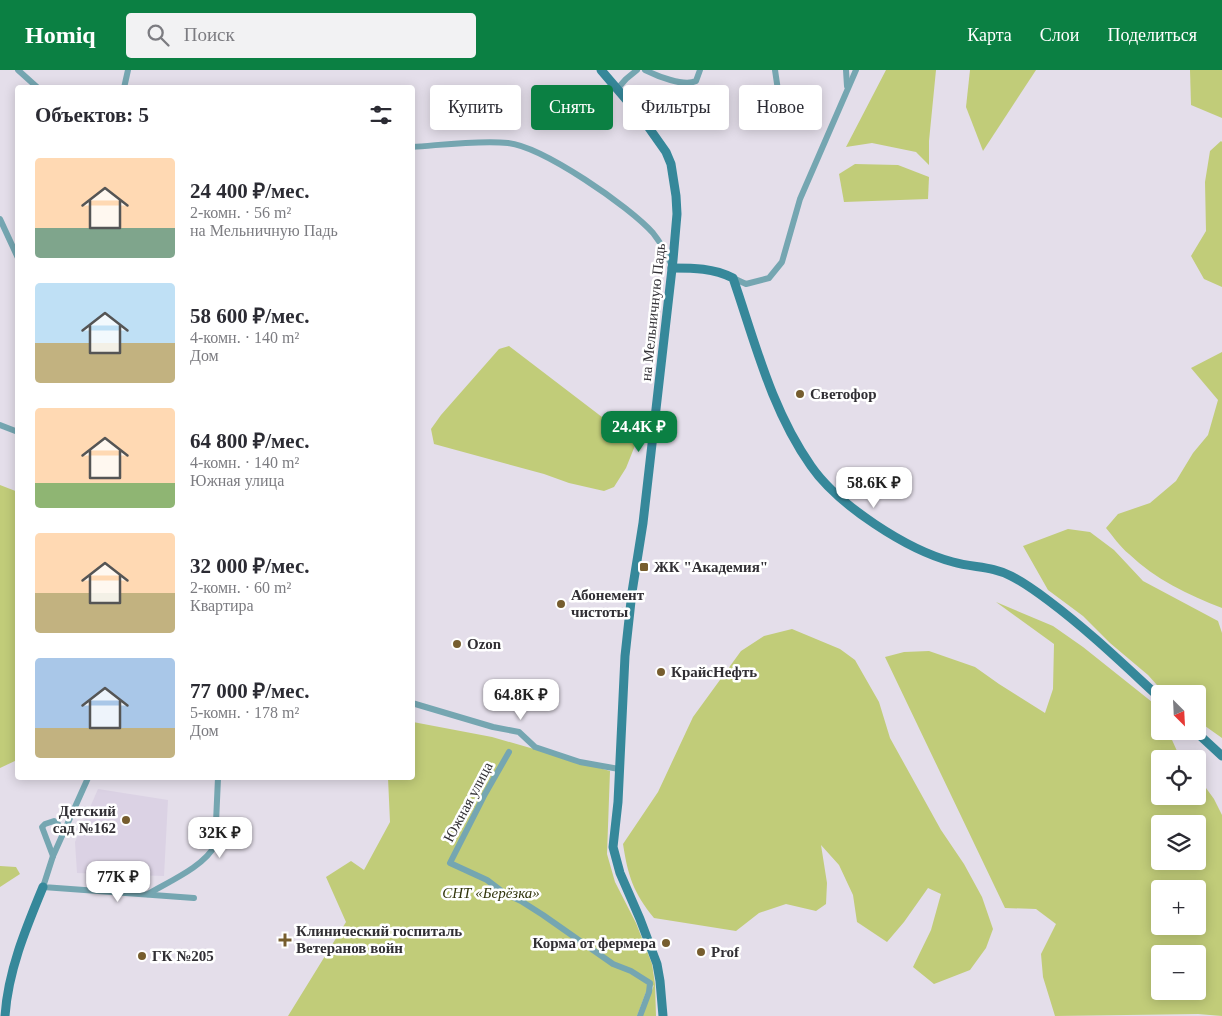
<!DOCTYPE html>
<html lang="ru">
<meta charset="utf-8">
<style>
body{margin:0;font-family:Georgia,serif;background:#f2f2f3;color:#2b2b33;height:100vh;display:flex;flex-direction:column;font-size:19px;white-space:nowrap}
*{box-sizing:border-box;margin:0}
p{font-size:16px;color:#7c7c81}
.icon{flex:none;width:28px;height:28px;fill:none;stroke:currentColor;stroke-width:2;stroke-linecap:round;stroke-linejoin:round}
.map{position:relative;flex:1;overflow:hidden}
.sheet{position:absolute;left:15px;top:15px;width:400px;height:695px;display:flex;flex-direction:column;background:#fff;border-radius:5px;box-shadow:0 2px 12px #0003}
.sheet>*{flex:none}
.top-card{position:absolute;left:430px;top:15px;width:475px;height:45px;display:flex;gap:10px}
.needle{width:32px;rotate:156deg}
.tools{position:absolute;left:1151px;top:615px;display:grid;gap:10px}
.tools a{display:grid;place-items:center;width:55px;height:55px;border-radius:5px;background:#fff;box-shadow:0 2px 12px #0003;font-size:25px}
.price{position:absolute;translate:-50% -42px;padding:0 11px;border-radius:10px;background:#fff;color:#222;font-size:16px;line-height:32px;filter:drop-shadow(0 1px 2px #0008)}
.price::after{content:'';position:absolute;left:50%;top:30px;width:15px;height:11px;margin-left:-8px;background:inherit;clip-path:polygon(0 0,100% 0,50% 100%)}
.price.current{background:#0b8043;color:#fff}
ul{padding:0;list-style:none}
li{display:flex;align-items:center;gap:15px;height:125px;padding:0 20px}
li span{display:grid;place-items:center;flex:none;width:140px;height:100px;border-radius:5px;color:#555}
li>.icon{margin-inline-start:auto}
span .icon{width:60px;height:60px;fill:#fffc;stroke-width:1}
li b{font-size:21px}
h2{display:flex;justify-content:space-between;align-items:center;height:60px;padding:0 20px;font-size:21px}
.tag{padding:0 18px;border-radius:5px;background:#fff;box-shadow:0 2px 12px #0003;font-size:18px;line-height:45px}
.tag.current{background:#0b8043;color:#fff}
header{display:flex;align-items:center;gap:30px;box-sizing:border-box;height:70px;padding:0 25px;background:#0b8043;color:#fff}
header strong{font-size:24px}
nav{display:flex;gap:28px;margin-inline-start:auto;font-size:18px}
.search{width:350px;height:45px;background:#f2f2f3;display:flex;align-items:center;gap:12px;box-sizing:border-box;padding:0 18px;border-radius:5px;color:#7c7c81;font-size:19px}
.map>svg:first-child{display:block}
</style>
<header>
<strong>Homiq</strong>
<div class="search"><svg class="icon" aria-label="search" viewBox="0 0 24 24"><circle cx="10" cy="10" r="6"/><path d="M15 15l6 6"/></svg>Поиск</div>
<nav><a>Карта</a><a>Слои</a><a>Поделиться</a></nav>
</header>
<div class="map">
<svg width="1222" height="946" viewBox="0 0 1222 946">
<rect width="100%" height="100%" fill="#e4deea"/>
<polygon fill="#dbd2e4" points="98,719 168,730 164,806 77,803 75,772"/>
<g fill="#c1cc79" fill-rule="evenodd">
<polygon points="886,0 936,0 929,71 929,95 916,82 872,73 846,77"/>
<polygon points="970,0 1036,0 983,81 966,37"/>
<polygon points="1190,0 1222,0 1222,48 1191,35"/>
<polygon points="1221,71 1222,72 1222,217 1204,209 1191,186 1206,161 1205,112 1210,81"/>
<polygon points="855,94 898,95 929,107 928,129 844,132 839,104"/>
<polygon points="509,276 636,373 626,398 614,417 604,421 569,413 544,404 434,374 431,359 441,345 499,279"/>
<path d="M1222 282V538C1188 525 1155 509 1129 484 1120 477 1113 466 1106 458L1118 444 1150 433 1176 411 1193 383 1208 365 1218 330 1191 298Z"/>
<polygon points="0,415 18,422 17,690 0,698"/>
<polygon points="1068,459 1090,462 1114,480 1143,511 1218,551 1222,563 1222,668 1198,651 1198,624 1165,624 1148,605 1110,573 1083,546 1048,520 1023,476"/>
<path d="M996 532 1053 556 1083 577 1152 632 1160 645V661H1168L1177 681 1183 689H1160V726H1198V707L1214 729 1222 745V946L1198 944 1055 946 1043 907 1041 884 1056 854 1036 839 1005 838 885 587 904 582 929 581 975 597 999 614 1045 643 1053 619 1054 574ZM1160 754H1198V791H1160ZM1160 819H1198V856H1160ZM1160 884H1198V921H1160Z"/>
<path d="M792 559 840 579 855 590 879 632 890 668 941 760 964 794 982 827 993 859 986 878 970 900 934 914 913 897 931 860 941 824 928 818 904 852 887 872 857 852 853 825 839 795 821 775 827 813 826 834 816 841 786 834 759 843 736 861 654 848C633 822 628 806 623 774L658 722 693 647 741 581 764 566Z"/>
<polygon points="413,652 492,667 610,701 607,784 615,812 636,853 652,894 655,914 656,946 642,946 654,915 646,922 637,946 288,946 346,852 326,807 351,791 364,800 390,752 388,708 412,708"/>
<polygon points="0,796 16,797 20,804 0,817"/>
</g>
<g fill="none" stroke-linecap="round" stroke-linejoin="round">
<g stroke="#75a6b1" stroke-width="6">
<polyline points="18,0 38,18"/>
<path d="M645 0C657 6 684 17 696 11L700 0"/>
<polyline points="775,0 779,27"/>
<polyline points="846,0 847,16"/>
<polyline points="124,18 128,0"/>
<polyline points="618,18 626,9 637,0"/>
<path d="M412 77C442 75 479 70 508 73 543 77 629 136 653 163 661 173 667 184 672 196"/>
<polyline points="0,149 18,188"/>
<polyline points="733,208 746,214 769,208 782,192 800,129 856,0"/>
<polyline points="0,355 18,362"/>
<polyline points="412,633 493,657 519,662 535,677 580,692 619,699"/>
<polyline points="509,682 485,724 450,793 487,810 504,823 521,831 543,845 613,894 631,901 650,913 649,922 640,946"/>
<polyline points="88,708 53,786 43,817 194,828"/>
<polyline points="53,786 42,757 45,754 54,751 58,754 62,765"/>
<path d="M148 824C168 812 205 796 215 775L218 708"/>
</g>
<g stroke="#36889a" stroke-width="9">
<polyline points="601,0 642,48 666,82 671,94 676,126 677,144 673,190 643,453 632,522 625,586 618,732 613,777 620,803 640,849 657,894 660,911 663,946"/>
<path d="M672 198C694 198 713 198 733 208 755 272 771 339 811 396 838 435 907 480 953 492 974 498 992 496 1011 506 1025 513 1037 522 1049 531 1089 561 1124 595 1160 628"/>
<polyline points="1195,661 1222,686"/>
<path d="M5 946C8 901 26 858 43 817"/>
</g>
</g>
<g fill="#765d2e" stroke="#fff" stroke-width="2">
<circle cx="800" cy="324" r="5"/>
<rect x="639" y="492" width="10" height="10" rx="2.5"/>
<circle cx="561" cy="534" r="5"/>
<circle cx="457" cy="574" r="5"/>
<circle cx="661" cy="602" r="5"/>
<circle cx="126" cy="750" r="5"/>
<path d="M282.5 862.5h5v5h5v5h-5v5h-5v-5h-5v-5h5z"/>
<circle cx="666" cy="873" r="5"/>
<circle cx="701" cy="882" r="5"/>
<circle cx="142" cy="886" r="5"/>
</g>
<g text-anchor="middle" dominant-baseline="central" stroke-width="5" stroke-linejoin="round" paint-order="stroke">
<g font-size="15" fill="#312f34" stroke="#fff">
<text transform="translate(653 242) rotate(-84)">на Мельничную Падь</text>
<text transform="translate(468 732) rotate(-62)">Южная улица</text>
</g>
<g font-size="15" font-weight="bold" fill="#312f34" stroke="#fff" text-anchor="start">
<text x="810" y="324">Светофор</text>
<text x="654" y="497">ЖК "Академия"</text>
<text x="571" y="525">Абонемент<tspan x="571" dy="17">чистоты</tspan></text>
<text x="467" y="574">Ozon</text>
<text x="671" y="602">КрайсНефть</text>
<text x="116" y="741" text-anchor="end">Детский<tspan x="116" dy="17">сад №162</tspan></text>
<text x="296" y="861">Клинический госпиталь<tspan x="296" dy="17">Ветеранов войн</tspan></text>
<text x="656" y="873" text-anchor="end">Корма от фермера</text>
<text x="711" y="882">Prof</text>
<text x="152" y="886">ГК №205</text>
</g>
<g font-size="15" font-style="italic" fill="#30340b" stroke="#fff">
<text x="491" y="823">СНТ «Берёзка»</text>
</g>
</g>
</svg>
<div class="tools">
<a><svg class="needle" viewBox="-14 -14 28 28"><path d="M0-13l5 13h-10z" fill="#e53935"/><path d="M0 13l5-13h-10z" fill="#7c7c81"/></svg></a>
<a><svg class="icon" aria-label="locate" viewBox="0 0 24 24"><circle cx="12" cy="12" r="6"/><path d="M12 2v4M12 18v4M2 12h4M18 12h4"/></svg></a>
<a><svg class="icon" aria-label="layers" viewBox="0 0 24 24"><path d="M12 4l9 5-9 5-9-5zM3 14l9 5 9-5"/></svg></a>
<a>+</a>
<a>−</a>
</div>
<b class="price current" style="left:639px;top:383px">24.4K ₽</b>
<b class="price" style="left:874px;top:439px">58.6K ₽</b>
<b class="price" style="left:521px;top:651px">64.8K ₽</b>
<b class="price" style="left:220px;top:789px">32K ₽</b>
<b class="price" style="left:118px;top:833px">77K ₽</b>
<div class="top-card">
<a class="tag">Купить</a>
<a class="tag current">Снять</a>
<a class="tag">Фильтры</a>
<a class="tag">Новое</a>
</div>
<section class="sheet">
<h2>Объектов: 5<svg class="icon" aria-label="filters" viewBox="0 0 24 24"><path d="M4 7h16M4 17h16"/><circle cx="9" cy="7" r="2"/><circle cx="15" cy="17" r="2"/></svg></h2>
<ul>
<li><span style="background:linear-gradient(#ffd9b3 70%,#7fa58c 0)"><svg class="icon" aria-label="home" viewBox="0 0 24 24"><path d="M3 11l9-7 9 7M6 9v11h12V9"/></svg></span><div><b>24 400 ₽/мес.</b><p>2-комн. · 56 m²</p><p>на Мельничную Падь</p></div></li>
<li><span style="background:linear-gradient(#bfe0f5 60%,#c2b280 0)"><svg class="icon" aria-label="home" viewBox="0 0 24 24"><path d="M3 11l9-7 9 7M6 9v11h12V9"/></svg></span><div><b>58 600 ₽/мес.</b><p>4-комн. · 140 m²</p><p>Дом</p></div></li>
<li><span style="background:linear-gradient(#ffd9b3 75%,#8fb573 0)"><svg class="icon" aria-label="home" viewBox="0 0 24 24"><path d="M3 11l9-7 9 7M6 9v11h12V9"/></svg></span><div><b>64 800 ₽/мес.</b><p>4-комн. · 140 m²</p><p>Южная улица</p></div></li>
<li><span style="background:linear-gradient(#ffd9b3 60%,#c2b280 0)"><svg class="icon" aria-label="home" viewBox="0 0 24 24"><path d="M3 11l9-7 9 7M6 9v11h12V9"/></svg></span><div><b>32 000 ₽/мес.</b><p>2-комн. · 60 m²</p><p>Квартира</p></div></li>
<li><span style="background:linear-gradient(#a9c7e8 70%,#c2b280 0)"><svg class="icon" aria-label="home" viewBox="0 0 24 24"><path d="M3 11l9-7 9 7M6 9v11h12V9"/></svg></span><div><b>77 000 ₽/мес.</b><p>5-комн. · 178 m²</p><p>Дом</p></div></li>
</ul>
</section>
</div>
